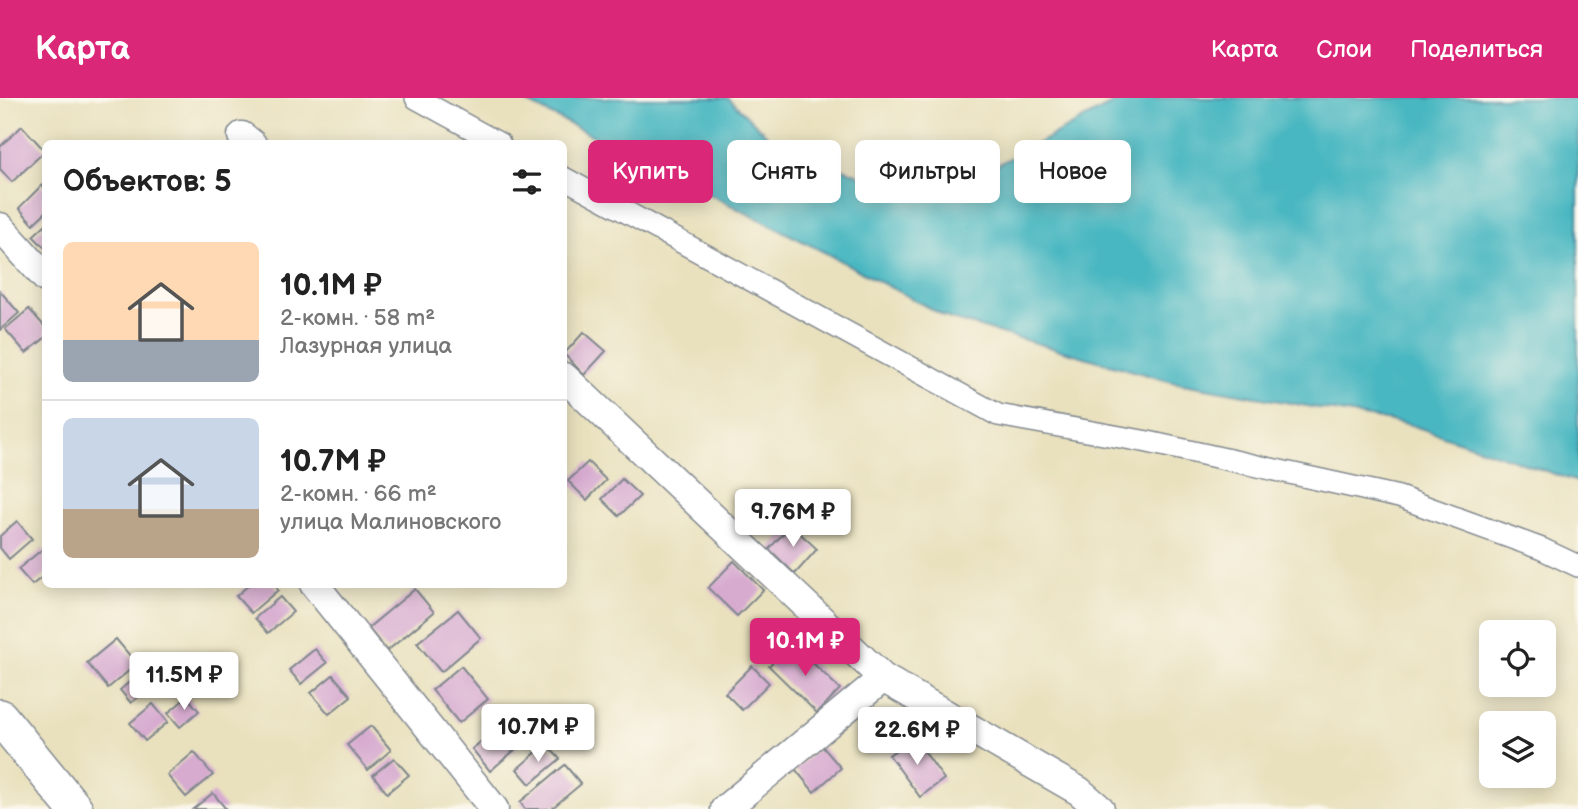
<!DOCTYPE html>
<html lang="ru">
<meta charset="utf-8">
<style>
body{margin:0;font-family:"Balsamiq Sans",sans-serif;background:#f6f6f6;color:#222;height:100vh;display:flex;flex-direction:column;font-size:26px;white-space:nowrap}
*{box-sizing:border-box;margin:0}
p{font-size:23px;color:#767676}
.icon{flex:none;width:38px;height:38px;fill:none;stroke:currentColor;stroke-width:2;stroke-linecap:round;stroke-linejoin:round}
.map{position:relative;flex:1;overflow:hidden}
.drawer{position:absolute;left:42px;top:42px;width:525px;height:448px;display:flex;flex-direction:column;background:#fff;border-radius:10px;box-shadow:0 4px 18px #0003}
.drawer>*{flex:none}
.guide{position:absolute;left:588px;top:42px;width:665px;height:63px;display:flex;gap:14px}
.fabs{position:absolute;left:1479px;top:522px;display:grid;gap:14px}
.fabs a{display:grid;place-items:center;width:77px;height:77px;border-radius:10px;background:#fff;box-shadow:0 4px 18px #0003;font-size:35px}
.price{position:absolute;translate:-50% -60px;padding:0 16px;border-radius:7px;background:#fff;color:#222;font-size:23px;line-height:46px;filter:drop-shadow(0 2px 4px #0008)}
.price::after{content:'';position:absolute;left:50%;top:42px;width:21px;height:16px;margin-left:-10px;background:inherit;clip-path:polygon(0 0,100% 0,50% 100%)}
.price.on{background:#db2777;color:#fff}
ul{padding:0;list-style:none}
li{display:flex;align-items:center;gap:21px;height:175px;padding:0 21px}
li+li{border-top:2px solid #e0e0e0}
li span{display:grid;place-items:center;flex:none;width:196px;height:140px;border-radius:10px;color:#555}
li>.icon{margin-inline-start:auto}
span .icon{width:84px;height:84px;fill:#fffc;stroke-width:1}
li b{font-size:30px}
h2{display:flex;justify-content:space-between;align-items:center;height:84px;padding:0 21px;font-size:30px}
.chip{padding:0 24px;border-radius:10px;background:#fff;box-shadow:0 4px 18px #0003;font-size:24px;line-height:63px}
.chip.on{background:#db2777;color:#fff}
header{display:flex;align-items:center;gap:42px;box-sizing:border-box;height:98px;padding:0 35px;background:#db2777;color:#fff}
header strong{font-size:33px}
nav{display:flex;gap:38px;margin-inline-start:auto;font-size:24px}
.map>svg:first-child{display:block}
</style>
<header>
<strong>Карта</strong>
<nav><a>Карта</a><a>Слои</a><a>Поделиться</a></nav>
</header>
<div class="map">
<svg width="1578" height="711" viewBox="0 0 1578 711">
<rect width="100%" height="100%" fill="#fbf7ec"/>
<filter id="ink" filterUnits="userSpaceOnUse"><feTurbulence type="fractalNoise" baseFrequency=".0143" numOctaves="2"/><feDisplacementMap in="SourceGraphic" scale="14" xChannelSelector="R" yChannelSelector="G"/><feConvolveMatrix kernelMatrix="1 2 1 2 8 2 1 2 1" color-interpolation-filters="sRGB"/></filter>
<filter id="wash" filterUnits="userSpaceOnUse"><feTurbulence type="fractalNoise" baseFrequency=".00686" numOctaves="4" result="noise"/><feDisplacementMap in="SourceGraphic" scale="28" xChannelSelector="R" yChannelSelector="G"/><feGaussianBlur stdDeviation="1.57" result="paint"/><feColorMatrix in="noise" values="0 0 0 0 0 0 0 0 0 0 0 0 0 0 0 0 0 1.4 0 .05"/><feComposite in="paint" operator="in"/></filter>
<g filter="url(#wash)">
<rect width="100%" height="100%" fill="#e9e1be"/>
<polygon fill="#48b7c1" stroke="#327390" stroke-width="2" points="518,0 728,0 773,43 879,85 967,83 1123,0 1578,0 1578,384 1408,326 1172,284 948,220 824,154"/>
<g id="blocks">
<g fill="#d7abd0">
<polygon points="22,28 45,53 12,84 0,71 0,49"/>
<polygon points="42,87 46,91 46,114 33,126 19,110"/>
<polygon points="46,126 46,151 33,138"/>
<polygon points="0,193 19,215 0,232"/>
<polygon points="29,211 46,230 46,239 26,255 5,231"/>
<polygon points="584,234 606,253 584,277 564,256"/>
<polygon points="588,364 606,382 587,402 568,383"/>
<polygon points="622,381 640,398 619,418 602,401"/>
<polygon points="17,423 32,441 9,461 0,450 0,438"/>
<polygon points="791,427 817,451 795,476 769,451"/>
<polygon points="44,450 46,476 32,487 18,471"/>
<polygon points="734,463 763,492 737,518 708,490"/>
<polygon points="250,486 274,486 278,492 251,515 236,498"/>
<polygon points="415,491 434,514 387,553 368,530"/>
<polygon points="280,499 293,514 268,535 255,520"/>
<polygon points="458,512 481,540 441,574 417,545"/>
<polygon points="116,541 137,566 108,590 87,565"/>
<polygon points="792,545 840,591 817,615 769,568"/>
<polygon points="315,551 327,565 301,586 289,572"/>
<polygon points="461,568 488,601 459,625 432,592"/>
<polygon points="752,568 769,585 742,612 725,595"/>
<polygon points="143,572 154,586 131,605 120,592"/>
<polygon points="333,577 351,598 329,616 311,595"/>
<polygon points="187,599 199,613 180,629 168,615"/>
<polygon points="153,606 168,624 145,643 130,625"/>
<polygon points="371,628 391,652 368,672 347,647"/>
<polygon points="498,630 516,651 490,673 472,651"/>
<polygon points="914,639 944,681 920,699 889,657"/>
<polygon points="546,646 560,661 530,686 517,671"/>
<polygon points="822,648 841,670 814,694 795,671"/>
<polygon points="194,654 213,677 186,699 167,677"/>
<polygon points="394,660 409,677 387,695 373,677"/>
<polygon points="565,667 581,686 551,711 525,711 520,704"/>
<polygon points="213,695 226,711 193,711"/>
</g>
</g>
</g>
<g filter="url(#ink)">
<use href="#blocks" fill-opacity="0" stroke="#82888e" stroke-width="2"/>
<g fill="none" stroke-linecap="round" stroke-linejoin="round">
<defs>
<g id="pedestrian">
<polyline points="416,0 500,46"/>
<polyline points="564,80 998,317 1148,344 1399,399 1542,451 1578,468"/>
</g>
<g id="minor">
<polyline points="242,38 252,46"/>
<polyline points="0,129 46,180"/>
<polyline points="564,279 883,580 1079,693 1100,711"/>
<polyline points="314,486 494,711"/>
<polyline points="725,711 883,580"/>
</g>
<polyline id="tertiary" points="0,619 75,711"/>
</defs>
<use href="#pedestrian" stroke="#82888e" stroke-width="24"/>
<use href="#minor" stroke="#82888e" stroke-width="31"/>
<use href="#tertiary" stroke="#82888e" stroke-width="38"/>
<use href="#pedestrian" stroke="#fff" stroke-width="21"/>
<use href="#minor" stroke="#fff" stroke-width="28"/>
<use href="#tertiary" stroke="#fff" stroke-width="35"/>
</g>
</g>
</svg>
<div class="fabs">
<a><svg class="icon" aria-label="locate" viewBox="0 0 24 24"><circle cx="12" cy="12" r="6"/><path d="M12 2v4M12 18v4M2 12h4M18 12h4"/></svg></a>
<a><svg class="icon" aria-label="layers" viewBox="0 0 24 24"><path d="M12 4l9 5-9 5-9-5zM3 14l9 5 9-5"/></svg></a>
</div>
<b class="price" style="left:793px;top:451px">9.76M ₽</b>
<b class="price on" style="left:805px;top:580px">10.1M ₽</b>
<b class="price" style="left:184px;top:614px">11.5M ₽</b>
<b class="price" style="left:538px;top:666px">10.7M ₽</b>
<b class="price" style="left:917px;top:669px">22.6M ₽</b>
<div class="guide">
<a class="chip on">Купить</a>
<a class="chip">Снять</a>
<a class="chip">Фильтры</a>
<a class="chip">Новое</a>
</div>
<section class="drawer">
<h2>Объектов: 5<svg class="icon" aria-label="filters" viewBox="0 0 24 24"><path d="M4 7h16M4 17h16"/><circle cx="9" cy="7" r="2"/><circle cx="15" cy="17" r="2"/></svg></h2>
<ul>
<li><span style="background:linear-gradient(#ffd9b3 70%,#9aa5b1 0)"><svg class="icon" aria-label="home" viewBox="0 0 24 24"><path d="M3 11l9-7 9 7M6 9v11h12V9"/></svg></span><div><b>10.1M ₽</b><p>2-комн. · 58 m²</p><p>Лазурная улица</p></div></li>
<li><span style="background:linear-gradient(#c9d6e8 65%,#b9a48a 0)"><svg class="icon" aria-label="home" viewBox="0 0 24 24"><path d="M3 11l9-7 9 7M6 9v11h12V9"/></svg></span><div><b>10.7M ₽</b><p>2-комн. · 66 m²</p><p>улица Малиновского</p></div></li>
</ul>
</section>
</div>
